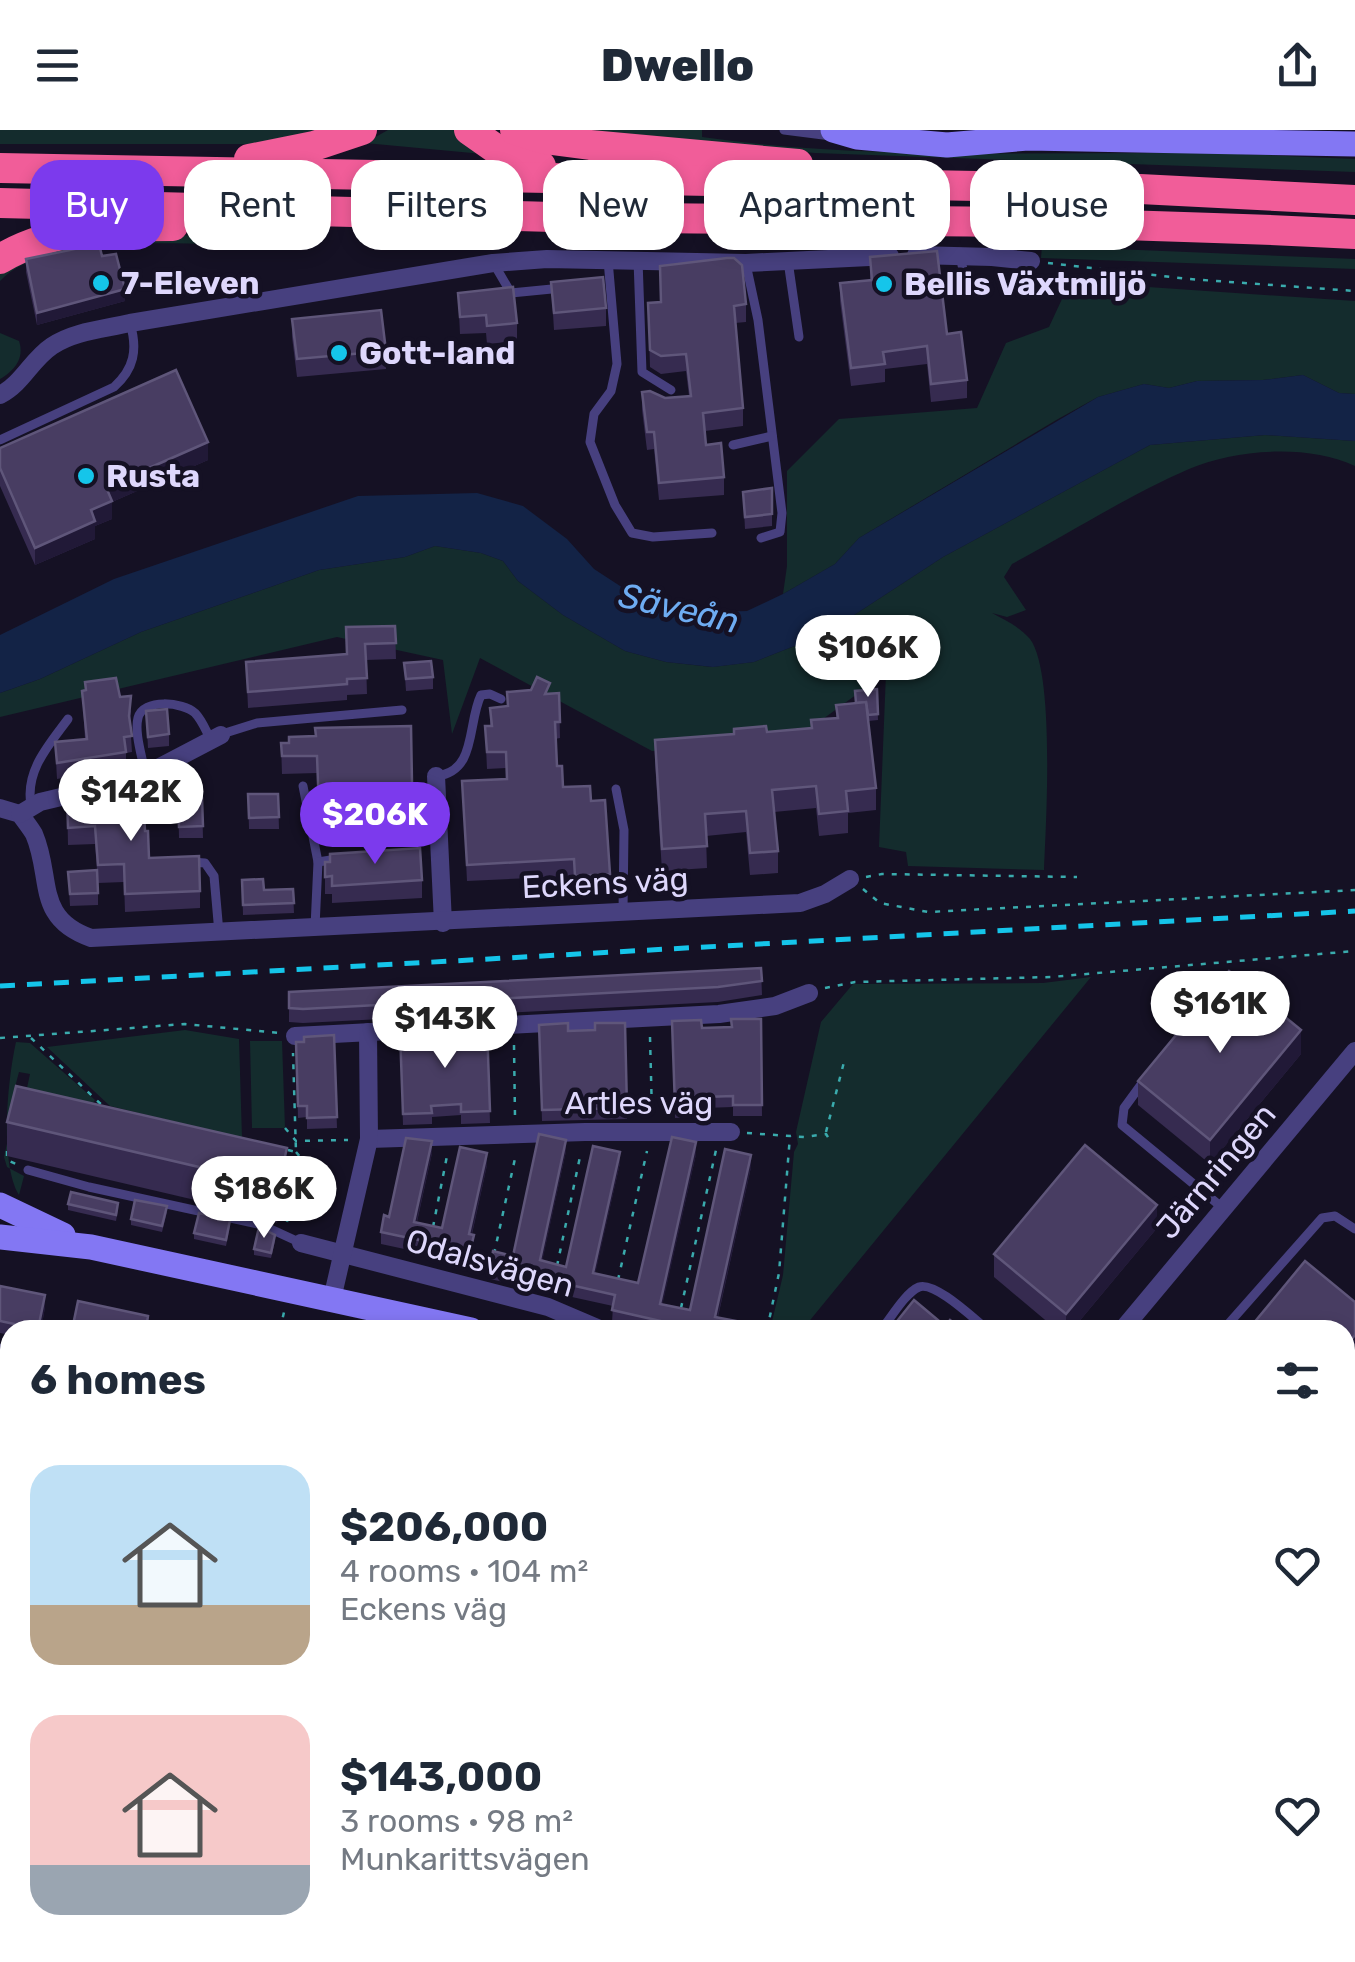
<!DOCTYPE html>
<meta charset="utf-8">
<style>
body{margin:0;font-family:Rubik,sans-serif;background:#f6f6f7;color:#1f2937;height:100vh;display:flex;flex-direction:column;font-size:38px;white-space:nowrap}
*{box-sizing:border-box;margin:0}
p{font-size:32px;color:#747a83}
.icon{flex:none;width:55px;height:55px;fill:none;stroke:currentColor;stroke-width:2;stroke-linecap:round;stroke-linejoin:round}
.map{position:relative;flex:1;overflow:hidden}
.side{position:absolute;left:0px;top:1190px;width:1355px;height:642px;display:flex;flex-direction:column;background:#fff;border-radius:30px 30px 0 0;box-shadow:0 5px 15px #0003}
.side>*{flex:none}
.top-card{position:absolute;left:30px;top:30px;width:1295px;height:90px;display:flex;gap:20px}
.price{position:absolute;translate:-50% -85px;padding:0 22px;border-radius:35px;background:#fff;color:#222;font-size:32px;line-height:65px;filter:drop-shadow(0 2px 5px #0008)}
.price::after{content:'';position:absolute;left:50%;top:60px;width:30px;height:22px;margin-left:-15px;background:inherit;clip-path:polygon(0 0,100% 0,50% 100%)}
.price.on{background:#7c3aed;color:#fff}
ul{padding:0;list-style:none}
li{display:flex;align-items:center;gap:30px;height:250px;padding:0 30px}
li span{display:grid;place-items:center;flex:none;width:280px;height:200px;border-radius:30px;color:#555}
li>.icon{margin-inline-start:auto}
span .icon{width:120px;height:120px;fill:#fffc;stroke-width:1}
li b{font-size:42px}
h2{display:flex;justify-content:space-between;align-items:center;height:120px;padding:0 30px;font-size:42px}
.chip{padding:0 35px;border-radius:30px;background:#fff;box-shadow:0 5px 15px #0003;font-size:35px;line-height:90px}
.chip.on{background:#7c3aed;color:#fff}
header{display:flex;justify-content:space-between;align-items:center;height:130px;padding:0 30px;background:#fff;font-size:45px;font-weight:800}
.map>svg:first-child{display:block}
</style>
<header><svg class="icon" aria-label="menu" viewBox="0 0 24 24"><path d="M4 6h16M4 12h16M4 18h16"/></svg>Dwello<svg class="icon" aria-label="share" viewBox="0 0 24 24"><path d="M12 15V3M7 8l5-5 5 5M5 13v7h14v-7"/></svg></header>
<div class="map">
<svg width="1355" height="1832" viewBox="0 0 1355 1832">
<rect width="100%" height="100%" fill="#151124"/>
<g fill="#142c2d">
<polygon points="0,0 329,0 249,14 0,14"/>
<polygon points="388,0 458,0 483,24 365,13"/>
<path d="M568 0H702V7C862 30 1026 22 1188 23 1243 23 1299 27 1355 29V42L815 23Z"/>
<path d="M253 105 255 115C189 115 46 101 0 151V136C58 102 184 106 253 105Z"/>
<polygon points="1042,116 1355,129 1355,139 1041,128"/>
<polygon points="1148,157 1355,171 1355,264 1339,263 1303,245 1263,250 1197,251 1169,258 1144,254 1098,267 1058,289 859,408 835,434 783,464 787,436 787,341 839,289 977,278 1006,213 1049,197 1062,169 1139,168"/>
<path d="M0 203 19 211C25 228 14 241 0 249Z"/>
<path d="M1265 305 1355 311V336C1308 314 1236 319 1189 339 1131 364 1068 404 1012 434L1004 447 1026 480 1007 487 992 483C1005 490 1020 497 1030 509 1055 542 1046 694 1044 740L908 736 906 722 879 717 886 543 790 613 652 621 480 528 452 604 443 530 337 507 0 587V563L40 549 141 502 319 440 405 427 435 416 481 423 503 431 518 451 563 485 625 521 666 532 712 537 754 532 825 504 943 427 1150 315Z"/>
<polygon points="1091,847 802,1200 770,1200 783,1145 794,1022 798,1014 796,1002 821,892 853,854 1043,853"/>
<polygon points="185,900 239,909 242,1008 110,976 47,917"/>
<polygon points="250,911 282,911 285,998 252,998"/>
<path d="M16 912 30 913 95 970 92 974 27 958 30 944 19 942 15 957 19 959 4 1027 7 1037 24 1046 19 1065C0 1033 7 953 16 912Z"/>
<polygon points="505,1822 644,1823 665,1832 500,1832"/>
<polygon points="1083,1823 1221,1823 1231,1832 1092,1832"/>
</g>
<polygon fill="#132346" points="1303,245 1339,263 1355,264 1355,311 1265,305 1150,315 943,427 825,504 754,532 713,537 666,532 625,521 563,485 518,451 503,431 481,423 435,416 405,427 319,440 141,502 40,549 0,563 0,505 114,449 358,366 477,363 523,376 567,409 594,439 637,467 689,483 747,481 783,464 835,434 859,408 1098,267 1144,254 1169,258 1197,251 1263,250"/>
<g fill="none" stroke-linecap="round" stroke-linejoin="round">
<polyline stroke="#132346" stroke-width="5" points="219,1832 221,1822"/>
<g stroke="#3aabad" stroke-width="2.5" stroke-dasharray="5 8" stroke-linecap="butt">
<polyline points="1048,133 1189,149 1355,161"/>
<polyline points="866,747 882,744 1077,747"/>
<polyline points="863,759 880,773 928,782 1355,760"/>
<polyline points="825,858 855,852 1051,847 1355,821"/>
<polyline points="650,907 652,984"/>
<polyline points="0,908 185,894 279,903"/>
<polyline points="31,908 105,978"/>
<polyline points="514,915 515,987"/>
<polyline points="285,998 296,1011 348,1010"/>
<polyline points="826,1002 844,932"/>
<polyline points="747,1003 804,1007 826,1004 831,1012"/>
<polyline points="288,1020 296,1022 293,923"/>
<polyline points="7,1021 7,1030 18,1035"/>
<polyline points="296,1022 301,1028 311,1031"/>
<polyline points="287,1092 301,1028"/>
<polyline points="433,1097 447,1026"/>
<polyline points="494,1124 516,1024"/>
<polyline points="557,1136 581,1022"/>
<polyline points="618,1150 647,1021"/>
<polyline points="681,1178 716,1020"/>
<polyline points="280,1200 284,1182"/>
<polyline points="767,1200 779,1143 790,1006"/>
<polyline points="609,1832 614,1822"/>
</g>
<g stroke="#47407f" stroke-width="9">
<polyline points="784,0 831,6"/>
<polyline points="960,126 964,144 977,163"/>
<polyline points="608,130 617,234 611,261 594,284 590,312 615,375 632,403 653,407 712,403"/>
<polyline points="638,130 642,242 671,260"/>
<polyline points="788,131 799,207"/>
<polyline points="494,134 511,163 562,158"/>
<polyline points="746,134 758,190 782,383 780,402 761,408"/>
<path d="M0 310 114 257C134 239 138 220 130 193"/>
<polyline points="733,315 772,306"/>
<polyline points="222,604 257,593 402,580"/>
<path d="M145 644C143 629 134 603 138 588 143 568 183 572 195 583 202 590 206 601 211 610"/>
<path d="M437 646C477 641 467 594 481 565L490 564 501 569"/>
<polyline points="303,656 318,732"/>
<polyline points="616,659 624,700 623,782"/>
<path d="M31 675C25 641 48 616 68 589"/>
<polyline points="191,732 205,733 214,746 219,803"/>
<polyline points="315,797 318,732 337,729"/>
<polyline points="1143,952 1124,978 1122,995 1224,1079"/>
<polyline points="28,1040 89,1057 262,1095 301,1113"/>
<polyline points="1127,1196 1154,1200"/>
<path d="M881 1200C891 1188 905 1163 919 1157 935 1151 975 1190 988 1200"/>
<polyline points="1223,1200 1322,1088 1335,1086 1355,1099"/>
<polyline points="1347,1303 1355,1294"/>
<polyline points="1345,1442 1355,1429"/>
<polyline points="684,1822 690,1832"/>
</g>
<g stroke="#47407f" stroke-width="18">
<polyline points="916,125 992,127 1031,131"/>
<path d="M0 265C23 253 31 230 52 216 74 201 105 199 130 193L493 133 547 129 746 133 890 126"/>
<polyline points="436,646 443,793"/>
<path d="M0 678 20 684C24 690 30 697 34 704 53 748 34 788 91 808L800 773 825 764 850 749"/>
<polyline points="20,684 40,672 137,649 221,605"/>
<polyline points="295,906 719,884 775,876 809,863"/>
<polyline points="369,1009 585,1002 731,1002"/>
<polyline points="301,1113 548,1177 602,1200"/>
<polyline points="332,1169 369,1009 368,902"/>
<polyline points="1122,1200 1355,921"/>
<polyline points="0,1223 10,1226"/>
<polyline points="0,1534 10,1537"/>
<polyline points="1345,1621 1355,1629"/>
<polyline points="0,1729 10,1733"/>
<polyline points="128,1832 130,1822"/>
<polyline points="418,1832 422,1822"/>
<polyline points="819,1832 828,1822"/>
<polyline points="1055,1832 1066,1822"/>
</g>
<g stroke="#8377f3" stroke-width="25">
<polyline points="833,0 857,7 947,15 1028,8 1355,14"/>
<polyline points="0,1075 63,1105"/>
<polyline points="0,1107 91,1117 471,1200"/>
<polyline points="1257,1822 1268,1832"/>
</g>
<g stroke="#f15d99" stroke-width="30">
<polyline points="469,0 506,26 541,36"/>
<polyline points="515,0 544,9 590,15 798,34"/>
<polyline points="249,29 314,16 362,0"/>
<polyline points="0,38 1140,59 1355,70"/>
<path d="M0 73C184 78 368 84 553 87 820 90 1088 90 1355 104"/>
<path d="M0 129C51 98 115 96 173 96"/>
</g>
<polyline stroke="#15c5ea" stroke-width="5" stroke-dasharray="15 12" stroke-linecap="butt" points="0,856 1355,781"/>
</g>
<g fill="#362b50">
<polygon points="102,126 125,171 37,195 26,142 26,129"/>
<polygon points="870,127 947,204 967,250 967,268 931,272 927,234 885,239 885,252 851,256 840,171 840,153 870,150"/>
<polygon points="551,152 606,178 606,196 554,200"/>
<polygon points="458,163 517,193 517,211 487,214 486,203 460,204"/>
<polygon points="648,173 746,174 746,192 735,193 743,278 743,296 705,301 706,315 724,347 724,365 659,370 654,319 647,320 642,280 642,262 665,268 689,266 686,241 661,244 650,237"/>
<polygon points="292,189 386,221 386,239 297,247 292,207"/>
<polygon points="0,318 208,330 112,372 112,389 95,396 95,409 35,435 0,356"/>
<polygon points="772,358 772,396 745,399 743,362"/>
<polygon points="395,496 396,529 366,530 367,564 347,565 347,570 248,578 246,532 346,524"/>
<polygon points="404,533 433,547 433,559 406,561"/>
<polygon points="877,559 878,590 868,591 876,658 876,680 848,683 848,703 819,706 816,678 774,682 778,721 778,743 750,745 746,702 706,706 707,738 662,741 655,632 655,610 811,598 836,588 836,575 855,573"/>
<polygon points="82,561 120,567 131,581 130,592 132,622 126,623 126,637 57,649 55,612 85,609"/>
<polygon points="507,562 559,563 560,608 555,609 557,636 563,657 591,671 610,744 610,761 575,763 574,746 467,751 462,651 506,649 506,638 487,639 485,596 490,596 490,578 507,576"/>
<polygon points="146,581 169,604 169,616 148,618"/>
<polygon points="411,596 412,670 361,671 361,694 319,696 317,643 282,644 281,613 289,613 316,606"/>
<polygon points="248,664 278,664 279,699 249,699"/>
<polygon points="67,666 145,701 149,728 200,761 200,778 125,782 124,752 98,753 95,714 68,715"/>
<polygon points="178,668 202,668 203,708 179,708"/>
<polygon points="325,732 422,750 422,768 332,773 332,764 325,764"/>
<polygon points="68,742 98,763 98,775 70,776"/>
<polygon points="242,750 264,760 293,759 294,783 243,785"/>
<polygon points="761,838 762,865 718,872 303,893 289,892 289,862"/>
<polygon points="761,889 762,986 733,986 733,977 704,978 704,987 675,988 672,891 702,898 732,897"/>
<polygon points="625,893 627,989 542,991 539,895 568,901 595,900"/>
<polygon points="487,897 490,993 461,994 461,985 432,987 432,994 403,995 400,902 429,907 458,907"/>
<polygon points="334,905 337,998 307,999 307,987 298,988 296,912 304,912"/>
<polygon points="1301,924 1210,1034 1138,975 1138,951"/>
<polygon points="7,992 287,1053 277,1093 263,1086 7,1026"/>
<polygon points="566,1021 542,1131 566,1137 620,1033 595,1143 638,1153 696,1024 662,1175 690,1180 751,1037 718,1187 736,1200 649,1200 612,1192 613,1176 490,1149 490,1137 513,1126"/>
<polygon points="432,1023 417,1092 442,1098 487,1035 472,1104 474,1117 470,1133 381,1114 381,1102 389,1087"/>
<polygon points="68,1074 118,1079 116,1091 68,1080"/>
<polygon points="167,1082 162,1102 131,1095 131,1089"/>
<polygon points="230,1096 226,1116 194,1109 194,1103"/>
<polygon points="1157,1098 1072,1200 1057,1200 994,1147 994,1124"/>
<polygon points="275,1111 271,1128 254,1125 254,1119"/>
<polygon points="0,1156 45,1177 41,1200 10,1200 10,1205 0,1203"/>
<polygon points="10,1664 10,1698 0,1694 0,1670"/>
<polygon points="1345,1669 1355,1678 1355,1772 1345,1763"/>
<polygon points="39,1822 55,1822 53,1828"/>
<polygon points="716,1822 755,1822 745,1832 725,1832"/>
</g>
<g fill="#211937">
<polygon points="125,159 125,171 37,195 37,183"/>
<polygon points="208,312 208,330 112,372 112,389 95,396 95,409 35,435 35,418 91,380 106,357"/>
<polygon points="1301,900 1301,924 1210,1034 1210,1010"/>
<polygon points="566,1010 566,1021 540,1142 540,1130"/>
<polygon points="432,1011 432,1023 414,1104 414,1092"/>
<polygon points="696,1012 696,1024 660,1186 660,1174"/>
<polygon points="287,1018 287,1053 277,1093 277,1059"/>
<polygon points="620,1022 620,1033 593,1154 593,1143"/>
<polygon points="487,1023 487,1035 469,1116 469,1104"/>
<polygon points="751,1025 751,1037 715,1199 715,1187"/>
<polygon points="1157,1075 1157,1098 1072,1200 1066,1200 1066,1184"/>
<polygon points="45,1165 45,1177 41,1200 38,1200"/>
<polygon points="1355,1205 1355,1227 1345,1239 1345,1217"/>
<polygon points="1355,1320 1355,1342 1345,1353 1345,1331"/>
<polygon points="737,1822 755,1822 745,1832 735,1832 735,1824"/>
<polygon points="878,1822 883,1822 883,1832 874,1832 874,1826"/>
<polygon points="1016,1822 1028,1822 1018,1832 1006,1832"/>
</g>
<g fill="#483d62" stroke="#5f567a" stroke-width="2.5">
<polygon points="99,114 102,126 116,124 125,159 37,183 26,129"/>
<polygon points="937,121 947,204 961,202 967,250 931,254 927,216 883,222 885,234 851,238 840,153 872,150 870,127"/>
<polygon points="727,128 734,128 742,135 746,174 734,176 743,278 703,283 706,315 721,313 724,347 659,353 654,302 647,302 642,262 650,261 665,268 691,266 686,224 661,226 650,220 648,173 661,172 660,136"/>
<polygon points="603,147 606,178 554,183 551,152"/>
<polygon points="513,157 517,193 487,196 486,185 460,187 458,163"/>
<polygon points="381,180 386,221 297,229 292,189"/>
<polygon points="176,240 208,312 106,357 112,371 91,380 95,391 35,418 0,338 0,318"/>
<polygon points="772,358 772,384 745,387 743,362"/>
<polygon points="395,496 396,513 365,514 367,548 347,549 347,554 248,562 246,532 347,524 346,497"/>
<polygon points="431,531 433,547 406,549 404,533"/>
<polygon points="537,547 550,553 545,564 559,563 560,592 555,592 557,636 562,636 563,657 590,656 591,671 605,670 610,744 575,746 574,729 467,735 462,651 507,649 506,622 487,622 485,596 492,596 490,578 508,576 507,562 531,560"/>
<polygon points="116,548 120,567 131,566 129,586 132,606 124,607 126,622 57,633 55,612 87,609 82,561 86,560 85,552"/>
<polygon points="877,559 878,584 868,585 866,572 856,573 855,561"/>
<polygon points="866,572 876,658 846,661 848,681 819,684 816,656 772,660 778,721 750,723 746,681 705,684 707,716 662,719 655,610 734,604 734,599 766,596 767,602 812,598 811,590 838,588 836,575"/>
<polygon points="167,579 169,604 148,607 146,581"/>
<polygon points="411,596 412,653 360,654 361,677 319,679 317,626 282,626 281,613 289,613 289,607 316,606 315,598"/>
<polygon points="143,663 145,701 148,701 149,728 199,726 200,761 125,764 124,734 98,735 95,696 68,698 67,666"/>
<polygon points="248,664 278,664 279,687 249,688"/>
<polygon points="178,668 202,668 203,696 179,697"/>
<polygon points="420,718 422,750 332,756 332,746 325,747 325,732 330,732 330,724"/>
<polygon points="97,740 98,763 70,764 68,742"/>
<polygon points="263,749 264,760 293,759 294,773 243,775 242,750"/>
<polygon points="761,838 762,851 718,857 303,879 289,878 289,862"/>
<polygon points="1229,841 1301,900 1210,1010 1138,951"/>
<polygon points="731,889 761,889 762,975 733,975 733,966 704,967 704,976 675,977 672,891 701,890 702,898 732,897"/>
<polygon points="568,893 568,901 595,900 595,893 625,893 627,978 542,980 539,895"/>
<polygon points="487,897 490,981 461,982 461,974 431,976 432,983 403,984 400,902 429,900 429,907 458,907 458,899"/>
<polygon points="334,905 337,987 307,988 307,976 298,976 296,912 304,912 304,907"/>
<polygon points="16,956 287,1018 277,1059 263,1052 7,992"/>
<polygon points="539,1004 566,1010 540,1130 566,1137 593,1016 620,1022 593,1143 638,1153 672,1007 696,1012 660,1174 690,1180 725,1019 751,1025 715,1187 736,1191 734,1200 700,1200 612,1180 615,1165 490,1137 493,1121 513,1126"/>
<polygon points="406,1008 432,1011 414,1092 442,1098 460,1017 487,1023 469,1104 474,1105 470,1121 381,1102 384,1085 389,1087"/>
<polygon points="1085,1015 1157,1075 1066,1184 994,1124"/>
<polygon points="71,1062 118,1073 116,1085 68,1074"/>
<polygon points="135,1070 167,1076 162,1096 131,1089"/>
<polygon points="199,1083 230,1090 226,1110 194,1103"/>
<polygon points="259,1097 275,1105 271,1123 254,1119"/>
<polygon points="1305,1131 1355,1172 1355,1205 1345,1217 1345,1200 1248,1200"/>
<polygon points="0,1156 45,1165 38,1199 0,1191"/>
<polygon points="914,1170 945,1196 950,1190 963,1200 890,1200"/>
<polygon points="78,1171 148,1186 146,1200 72,1200"/>
<polygon points="1345,1312 1355,1320 1345,1331"/>
<polygon points="0,1359 10,1362 4,1385 0,1384"/>
<polygon points="4,1661 10,1664 10,1686 0,1682 0,1670"/>
<polygon points="1345,1669 1355,1678 1355,1766 1345,1757"/>
<polygon points="151,1822 175,1822 173,1832 149,1832"/>
<polygon points="241,1822 274,1822 286,1825 284,1832 239,1832"/>
<polygon points="845,1822 878,1822 874,1826 880,1832 834,1832"/>
<polygon points="983,1822 1016,1822 1006,1832 973,1832"/>
<polygon points="455,1823 467,1832 448,1832"/>
</g>
<g fill="#15c5ea" stroke="#151124" stroke-width="4">
<circle cx="101" cy="153" r="10"/>
<circle cx="884" cy="154" r="10"/>
<circle cx="339" cy="223" r="10"/>
<circle cx="86" cy="346" r="10"/>
</g>
<g text-anchor="middle" dominant-baseline="central" stroke-width="9" stroke-linejoin="round" paint-order="stroke">
<g font-size="32" font-weight="bold" fill="#ded7fc" stroke="#151124" text-anchor="start">
<text x="121" y="153">7-Eleven</text>
<text x="904" y="154">Bellis Växtmiljö</text>
<text x="359" y="223">Gott-land</text>
<text x="106" y="346">Rusta</text>
</g>
<g font-size="32" fill="#ded7fc" stroke="#151124">
<text transform="translate(605 753) rotate(-3)">Eckens väg</text>
<text x="639" y="973">Artles väg</text>
<text transform="translate(1216 1041) rotate(-50)">Järnringen</text>
<text transform="translate(490 1133) rotate(16)">Odalsvägen</text>
</g>
<g font-size="35" font-style="italic" fill="#6eacf2" stroke="#151124">
<text transform="translate(679 478) rotate(13)">Säveån</text>
</g>
</g>
</svg>
<b class="price" style="left:868px;top:570px">$106K</b>
<b class="price" style="left:131px;top:714px">$142K</b>
<b class="price on" style="left:375px;top:737px">$206K</b>
<b class="price" style="left:1220px;top:926px">$161K</b>
<b class="price" style="left:445px;top:941px">$143K</b>
<b class="price" style="left:264px;top:1111px">$186K</b>
<div class="top-card">
<a class="chip on">Buy</a>
<a class="chip">Rent</a>
<a class="chip">Filters</a>
<a class="chip">New</a>
<a class="chip">Apartment</a>
<a class="chip">House</a>
</div>
<section class="side">
<h2>6 homes<svg class="icon" aria-label="filters" viewBox="0 0 24 24"><path d="M4 7h16M4 17h16"/><circle cx="9" cy="7" r="2"/><circle cx="15" cy="17" r="2"/></svg></h2>
<ul>
<li><span style="background:linear-gradient(#bfe0f5 70%,#b9a48a 0)"><svg class="icon" aria-label="home" viewBox="0 0 24 24"><path d="M3 11l9-7 9 7M6 9v11h12V9"/></svg></span><div><b>$206,000</b><p>4 rooms · 104 m²</p><p>Eckens väg</p></div><svg class="icon" aria-label="heart" viewBox="0 0 24 24"><path d="M12 20l-8-8c-3-5 5-10 8-4 3-6 11-1 8 4z"/></svg></li>
<li><span style="background:linear-gradient(#f6c9c9 75%,#9aa5b1 0)"><svg class="icon" aria-label="home" viewBox="0 0 24 24"><path d="M3 11l9-7 9 7M6 9v11h12V9"/></svg></span><div><b>$143,000</b><p>3 rooms · 98 m²</p><p>Munkarittsvägen</p></div><svg class="icon" aria-label="heart" viewBox="0 0 24 24"><path d="M12 20l-8-8c-3-5 5-10 8-4 3-6 11-1 8 4z"/></svg></li>
</ul>
</section>
</div>
